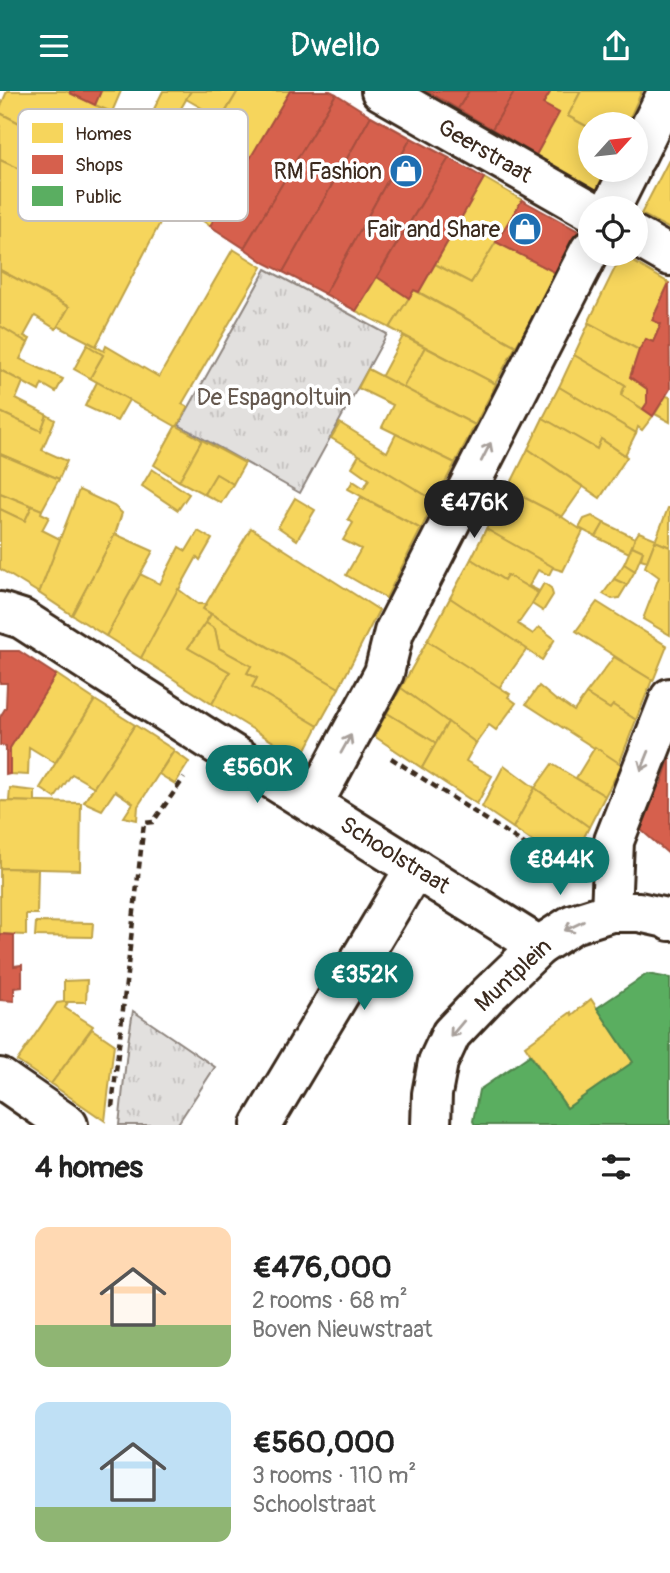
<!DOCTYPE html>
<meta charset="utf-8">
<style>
body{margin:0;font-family:Pangolin,sans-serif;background:#f6f6f6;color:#222;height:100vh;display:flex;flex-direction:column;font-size:26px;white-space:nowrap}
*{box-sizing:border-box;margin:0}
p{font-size:23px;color:#767676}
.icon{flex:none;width:38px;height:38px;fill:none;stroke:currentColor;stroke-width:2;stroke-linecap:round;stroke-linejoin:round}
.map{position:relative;height:1034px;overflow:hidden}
.panel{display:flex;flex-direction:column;background:#fff;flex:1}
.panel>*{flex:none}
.needle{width:46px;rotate:63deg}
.buttons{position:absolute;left:578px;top:21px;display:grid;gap:14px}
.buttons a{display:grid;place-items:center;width:70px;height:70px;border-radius:50%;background:#fff;box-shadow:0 4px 18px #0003;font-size:35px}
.price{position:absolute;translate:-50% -60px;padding:0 16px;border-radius:24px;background:#0f766e;color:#fff;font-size:23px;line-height:46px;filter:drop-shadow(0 2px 4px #0008)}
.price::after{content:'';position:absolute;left:50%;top:42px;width:21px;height:16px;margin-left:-10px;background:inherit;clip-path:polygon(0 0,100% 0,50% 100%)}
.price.on{background:#222;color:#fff}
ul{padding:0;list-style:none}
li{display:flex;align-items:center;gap:21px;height:175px;padding:0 35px}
li span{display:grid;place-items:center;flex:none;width:196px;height:140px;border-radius:14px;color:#555}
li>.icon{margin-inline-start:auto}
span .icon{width:84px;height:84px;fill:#fffc;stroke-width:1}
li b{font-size:30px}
h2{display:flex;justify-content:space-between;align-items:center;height:84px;padding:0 35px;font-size:30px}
header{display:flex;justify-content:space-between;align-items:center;height:91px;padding:0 35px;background:#0f766e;color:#fff;font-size:32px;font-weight:600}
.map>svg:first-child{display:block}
</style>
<header><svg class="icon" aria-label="menu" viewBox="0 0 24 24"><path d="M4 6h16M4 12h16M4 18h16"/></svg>Dwello<svg class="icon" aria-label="share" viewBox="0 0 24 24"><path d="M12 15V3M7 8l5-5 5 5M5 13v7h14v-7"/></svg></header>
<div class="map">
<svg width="670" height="1034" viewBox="0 0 670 1034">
<defs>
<pattern id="park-tufts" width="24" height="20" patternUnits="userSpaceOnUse" patternTransform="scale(1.75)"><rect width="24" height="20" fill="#e2e0de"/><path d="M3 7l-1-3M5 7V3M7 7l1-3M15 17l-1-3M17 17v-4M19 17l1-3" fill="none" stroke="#c3c0be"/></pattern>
</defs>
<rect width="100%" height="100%" fill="#fff"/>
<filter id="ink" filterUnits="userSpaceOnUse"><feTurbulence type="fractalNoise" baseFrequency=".0143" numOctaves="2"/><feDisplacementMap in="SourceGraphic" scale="14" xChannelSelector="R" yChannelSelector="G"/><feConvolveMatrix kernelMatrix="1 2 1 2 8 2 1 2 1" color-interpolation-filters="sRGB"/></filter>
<g filter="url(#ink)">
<g fill="url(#park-tufts)" stroke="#8e857e" stroke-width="2">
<polygon points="266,178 387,243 300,402 179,334"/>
<polygon points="133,920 215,976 177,1034 119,1034 128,951"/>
</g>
<g fill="#f6d55c" stroke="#bea249" stroke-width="2">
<polygon points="7,0 66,0 121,26 113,42 91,32 85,46 105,58 99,72 78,63 0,22 0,17"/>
<polygon points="101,0 121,0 112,21 95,14"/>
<polygon points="163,0 191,0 169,38 150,26"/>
<polygon points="191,0 238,0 221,28 186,8"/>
<polygon points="238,0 290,0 210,135 195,124 206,104 201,100 206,92 192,83 201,68 215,77 234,44 218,34"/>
<polygon points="551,0 581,0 568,25 590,37 590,79 606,79 597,99 536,64 559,22 543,13"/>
<polygon points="581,0 642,0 627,33 590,33 590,37 568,25"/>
<polygon points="0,22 95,71 80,105 0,69"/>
<polygon points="670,67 670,138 641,123"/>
<polygon points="0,69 80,105 79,107 111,123 118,108 160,132 96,255 58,235 69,216 0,179"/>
<polygon points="484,87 522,109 471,192 435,173"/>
<polygon points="496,151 556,182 532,228 516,255 419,201 435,173 471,192"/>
<polygon points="233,158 262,176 182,313 188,316 177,336 90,287 103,264 87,254 88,251 104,260 106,255 159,286"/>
<polygon points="632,170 669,192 652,229 661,233 653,251 646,248 639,259 588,232 616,175"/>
<polygon points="0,179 69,216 56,238 35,225 24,245 30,248 28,252 0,235"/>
<polygon points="377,186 409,207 390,237 356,220"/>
<polygon points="414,199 516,255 495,293 390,237"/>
<polygon points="589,232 639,259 630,286 647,298 647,312 643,318 621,304 625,294 574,264"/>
<polygon points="0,235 28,252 20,268 63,288 56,301 42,293 39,300 0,279"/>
<polygon points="403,245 425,256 403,297 381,286"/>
<polygon points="87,254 103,264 90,287 74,278"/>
<polygon points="425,256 496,293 475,334 403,297"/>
<polygon points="574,264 625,294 621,304 653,325 642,339 638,336 636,342 559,296"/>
<polygon points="368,278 475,334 455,372 382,336 393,314 358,297"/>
<polygon points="0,279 23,291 16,308 47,324 41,340 0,321"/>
<polygon points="97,291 129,309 117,330 85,315"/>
<polygon points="559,296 636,342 625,364 601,348 597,358 543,327"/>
<polygon points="666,305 670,306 670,331 655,323"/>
<polygon points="0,321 41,340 47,324 55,329 42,359 67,370 59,388 0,363"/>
<polygon points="543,327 597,358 601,348 627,366 600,407 528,358"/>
<polygon points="340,332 387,361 396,343 455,372 435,410 331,347"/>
<polygon points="177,335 202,349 179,390 154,374 175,336"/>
<polygon points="202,349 245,372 233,393 216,383 204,403 179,390"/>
<polygon points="528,358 583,396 562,426 508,398"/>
<polygon points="0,363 59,388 42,419 0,402"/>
<polygon points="359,364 435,410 421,438 348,398 353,390 364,397 369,388 352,376"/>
<polygon points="152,378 189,403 178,419 142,395"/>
<polygon points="216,383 233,393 221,412 204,403"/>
<polygon points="508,398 562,426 583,440 563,480 553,477 486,438"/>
<polygon points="79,399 114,415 122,422 115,443 72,524 39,502"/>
<polygon points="0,402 32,415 25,430 0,418"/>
<polygon points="361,406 421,438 386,507 346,484 361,458 343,449 353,432 348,428"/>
<polygon points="295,407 315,419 297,449 278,436"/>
<polygon points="32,415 42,419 41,422 49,426 42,439 60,448 39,502 0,478 0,418 25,430"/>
<polygon points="668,417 670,417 670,456 655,450 647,470 641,468 643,460 632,455 635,447 639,441 656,448"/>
<polygon points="592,425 604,432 596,446 579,437 584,428"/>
<polygon points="604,432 635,447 629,462 596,446"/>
<polygon points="251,437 379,519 339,597 203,518"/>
<polygon points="486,438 553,476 549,484 538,479 529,495 539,500 538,502 507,484 504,489 471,468"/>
<polygon points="198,440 212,448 200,469 197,466 141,567 106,545 140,483 160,493 179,456 186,460"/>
<polygon points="115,443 153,460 106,545 72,524"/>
<polygon points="655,450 670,456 670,544 643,528 659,486 645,476"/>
<polygon points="632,455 643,460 635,480 624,473"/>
<polygon points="471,468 504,489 507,484 538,502 532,513 518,533 533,543 539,536 555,548 542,569 450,507"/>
<polygon points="624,473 635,480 627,494 614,488"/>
<polygon points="614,488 627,494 619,507 612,508 603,503"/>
<polygon points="544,492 551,497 553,504 543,520 532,513"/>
<polygon points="178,498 198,513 206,513 203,518 211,523 188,557 230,581 212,613 141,567"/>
<polygon points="450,507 527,558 499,597 427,550"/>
<polygon points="597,511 667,555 653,590 576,540"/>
<polygon points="211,523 339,597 318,635 252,596 257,587 247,582 251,575 219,557 215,538 206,532"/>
<polygon points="206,532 215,538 219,557 251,575 247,582 257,587 252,596 318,635 301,668 212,613 230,581 188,557"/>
<polygon points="427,550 510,603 508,606 516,612 496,639 489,634 476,652 401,597"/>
<polygon points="614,566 652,589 636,629 613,614 610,618 586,603"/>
<polygon points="56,583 95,609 55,672 29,656 28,684 10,683 10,657"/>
<polygon points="539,595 557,610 558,609 574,620 586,603 610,618 613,614 636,629 619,673 526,613"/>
<polygon points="401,597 448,631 436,652 387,622"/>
<polygon points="95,609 135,634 84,711 94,696 72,683 55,707 40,697"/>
<polygon points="387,622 436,652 422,677 374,645"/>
<polygon points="448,631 476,652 466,670 492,685 477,713 422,677"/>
<polygon points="135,634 174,659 138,715 137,729 124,726 133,712 115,700 102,719 84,711"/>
<polygon points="595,656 622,674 605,705 576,687"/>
<polygon points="174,660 189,671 175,693 159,683"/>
<polygon points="552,673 605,705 589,736 535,697"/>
<polygon points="504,674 535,697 513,737 482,716"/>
<polygon points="10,697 35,700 35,711 9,710"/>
<polygon points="535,697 589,736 574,767 569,771 563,771 513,737"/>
<polygon points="0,710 81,712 80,779 0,777"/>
<polygon points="0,777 38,778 37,823 26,823 26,844 0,843"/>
<polygon points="36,831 93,832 92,846 35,845"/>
<polygon points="87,889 86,911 64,911 64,890"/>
<polygon points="591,908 633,971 567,1017 525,955 571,921 572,924"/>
<polygon points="64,911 68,911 65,917 93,935 51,993 17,970 57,912"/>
<polygon points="92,938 114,953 105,1030 51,993"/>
</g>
<g fill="#d6604d" stroke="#a8503f" stroke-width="2">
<polygon points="70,0 101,0 95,14 70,2"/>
<polygon points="290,0 330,0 336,3 244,157 210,135"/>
<polygon points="427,0 469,0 458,18"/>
<polygon points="469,0 515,0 492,38 458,18"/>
<polygon points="515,0 551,0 543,13 559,22 536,64 492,38"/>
<polygon points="336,3 371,25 283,181 265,172 244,157"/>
<polygon points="371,25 411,47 325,203 283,181"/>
<polygon points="411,47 449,67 356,220 325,203"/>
<polygon points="449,67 484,87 419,201 414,199 409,207 377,186"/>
<polygon points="522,109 578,140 556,182 496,151"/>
<polygon points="669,192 670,298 653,325 643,318 647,312 647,298 630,286 639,259 646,248 653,251 661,233 652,229"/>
<polygon points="0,560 19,560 56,584 10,657 10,683 6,684 6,655 0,654 0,626 6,616 7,592 0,592"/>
<polygon points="670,667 670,764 641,739 659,693 661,693"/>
<polygon points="0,843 14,844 14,875 22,874 22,896 14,897 14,910 0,909"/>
</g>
<polygon fill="#5aae61" stroke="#51864d" stroke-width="2" points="647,883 670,887 670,1034 475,1034 473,1030 479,999 530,964 567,1017 633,971 597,917"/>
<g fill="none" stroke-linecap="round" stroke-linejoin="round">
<defs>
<g id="minor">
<polyline points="381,0 590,119"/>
<polyline points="635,67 668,0"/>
<polyline points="611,117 630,79"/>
<polyline points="635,145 670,165"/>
<polyline points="0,521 22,528 210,649 539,855"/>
<polyline points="313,713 384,582 394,541 590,159"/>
<polyline points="611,821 614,750 670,607"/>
<polyline points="0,987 68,1034"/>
<polyline points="261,1034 415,777"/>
<polyline points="431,1034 432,1003 438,971 451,943 489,903 539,855 573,833 611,821 639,821 666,827 670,830"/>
</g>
</defs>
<use href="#minor" stroke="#3b2a1e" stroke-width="44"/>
<g stroke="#3b2a1e" stroke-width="4.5" stroke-dasharray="7 5" stroke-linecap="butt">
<polyline points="391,667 566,780"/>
<polyline points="112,1016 144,732 153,731 184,687"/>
</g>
<use href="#minor" stroke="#fff" stroke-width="38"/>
</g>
<defs><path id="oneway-shaft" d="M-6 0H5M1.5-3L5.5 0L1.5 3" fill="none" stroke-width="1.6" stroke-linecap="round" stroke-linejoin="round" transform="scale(1.75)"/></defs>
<g stroke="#a79f9a">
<use href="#oneway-shaft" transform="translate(486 361) rotate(-63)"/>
<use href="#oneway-shaft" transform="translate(346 653) rotate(-61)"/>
<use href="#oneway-shaft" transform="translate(645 670) rotate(112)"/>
<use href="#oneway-shaft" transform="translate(574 835) rotate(154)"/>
<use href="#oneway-shaft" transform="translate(457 938) rotate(130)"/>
</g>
</g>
<defs>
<symbol id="shop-disc" viewBox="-11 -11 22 22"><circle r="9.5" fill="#1f6fb2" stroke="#fff"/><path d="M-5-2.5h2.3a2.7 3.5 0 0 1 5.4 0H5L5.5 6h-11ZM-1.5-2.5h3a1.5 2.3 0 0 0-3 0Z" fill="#fff"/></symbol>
</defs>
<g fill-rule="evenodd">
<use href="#shop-disc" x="387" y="61" width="38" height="38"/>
<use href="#shop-disc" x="506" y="119" width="38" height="38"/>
</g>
<g text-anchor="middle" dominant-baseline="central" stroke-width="7" stroke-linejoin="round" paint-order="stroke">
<g font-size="23" fill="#3b2a1e" stroke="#fff">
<text transform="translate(485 60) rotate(30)">Geerstraat</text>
<text transform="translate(395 764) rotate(32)">Schoolstraat</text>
<text transform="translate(513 884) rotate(-43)">Muntplein</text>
</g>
<g font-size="23" fill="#3b2a1e" stroke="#fff" text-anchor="end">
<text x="382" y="80">RM Fashion</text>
<text x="500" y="138">Fair and Share</text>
</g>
<g font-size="23" fill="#65584e" stroke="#fff">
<text x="274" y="306">De Espagnoltuin</text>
</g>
</g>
<rect x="18" y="18" width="230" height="112" rx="10" fill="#fff" stroke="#c4bfbc" stroke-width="2"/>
<rect x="32" y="32" width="31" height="20" fill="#f6d55c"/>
<rect x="32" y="64" width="31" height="19" fill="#d6604d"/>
<rect x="32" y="95" width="31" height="20" fill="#5aae61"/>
<g font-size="19" fill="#3b2a1e">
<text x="75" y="49">Homes</text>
<text x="75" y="80">Shops</text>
<text x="75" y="112">Public</text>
</g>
</svg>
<div class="buttons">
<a><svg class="needle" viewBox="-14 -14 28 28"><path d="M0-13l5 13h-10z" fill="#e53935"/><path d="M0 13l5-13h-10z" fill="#767676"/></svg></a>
<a><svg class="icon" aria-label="locate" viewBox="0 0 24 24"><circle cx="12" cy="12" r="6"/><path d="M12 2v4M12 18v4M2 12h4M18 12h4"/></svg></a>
</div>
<b class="price on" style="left:474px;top:449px">€476K</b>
<b class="price" style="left:257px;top:714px">€560K</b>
<b class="price" style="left:560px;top:806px">€844K</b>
<b class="price" style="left:364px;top:921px">€352K</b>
</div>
<section class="panel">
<h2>4 homes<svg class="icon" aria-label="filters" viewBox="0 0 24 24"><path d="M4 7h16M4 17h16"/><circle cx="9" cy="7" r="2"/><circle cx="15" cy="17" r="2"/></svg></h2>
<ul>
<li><span style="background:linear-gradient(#ffd9b3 70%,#8fb573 0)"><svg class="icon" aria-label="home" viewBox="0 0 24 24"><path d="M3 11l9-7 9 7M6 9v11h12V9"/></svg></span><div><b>€476,000</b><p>2 rooms · 68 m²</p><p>Boven Nieuwstraat</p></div></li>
<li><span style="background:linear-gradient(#bfe0f5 75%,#8fb573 0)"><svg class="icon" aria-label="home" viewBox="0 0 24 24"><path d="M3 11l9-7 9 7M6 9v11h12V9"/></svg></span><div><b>€560,000</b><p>3 rooms · 110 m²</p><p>Schoolstraat</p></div></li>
</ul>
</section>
